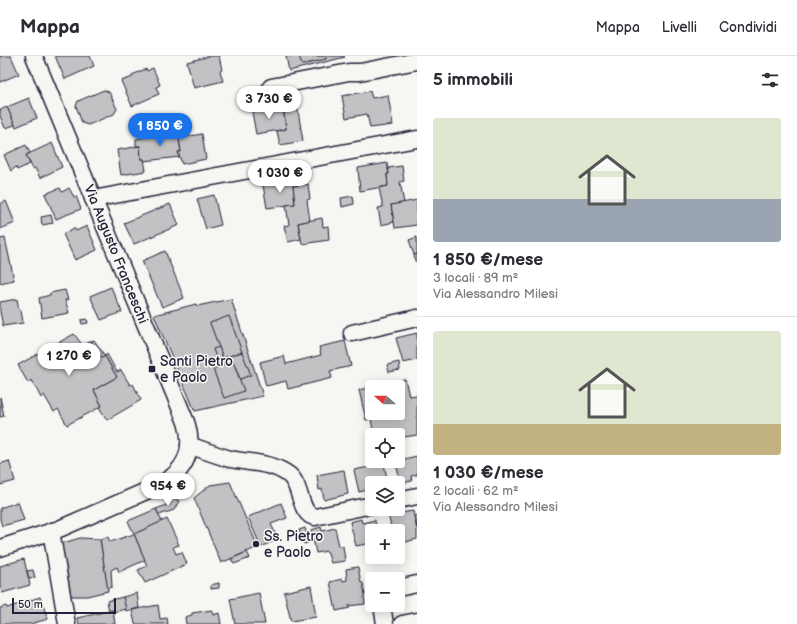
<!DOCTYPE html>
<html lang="it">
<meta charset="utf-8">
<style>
body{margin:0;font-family:"Balsamiq Sans",sans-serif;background:#f2f2f3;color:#2b2b33;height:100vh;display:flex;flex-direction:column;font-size:15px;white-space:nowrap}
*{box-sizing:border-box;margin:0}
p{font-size:13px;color:#7c7c81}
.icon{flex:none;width:22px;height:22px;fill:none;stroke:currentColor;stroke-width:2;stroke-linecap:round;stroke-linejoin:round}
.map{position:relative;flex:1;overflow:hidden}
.sheet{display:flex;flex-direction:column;background:#fff;width:380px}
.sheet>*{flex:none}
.needle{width:26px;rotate:291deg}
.controls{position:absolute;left:365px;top:324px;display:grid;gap:8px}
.controls a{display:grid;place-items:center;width:40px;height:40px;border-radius:4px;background:#fff;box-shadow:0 2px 10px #0003;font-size:20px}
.scale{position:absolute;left:12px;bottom:10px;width:104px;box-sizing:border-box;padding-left:4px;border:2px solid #22223b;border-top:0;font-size:11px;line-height:14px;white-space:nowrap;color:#22223b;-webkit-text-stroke:3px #f6f6f2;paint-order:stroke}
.price{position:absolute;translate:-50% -34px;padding:0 9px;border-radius:14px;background:#fff;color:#222;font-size:13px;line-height:26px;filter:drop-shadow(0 1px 2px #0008)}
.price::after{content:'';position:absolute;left:50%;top:24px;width:12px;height:9px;margin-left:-6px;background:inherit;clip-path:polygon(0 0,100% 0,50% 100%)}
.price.current{background:#1a73e8;color:#fff}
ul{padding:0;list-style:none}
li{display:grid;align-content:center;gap:8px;height:212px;padding:0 16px}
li+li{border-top:1px solid #e1e1e2}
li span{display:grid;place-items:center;height:124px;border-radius:4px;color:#555}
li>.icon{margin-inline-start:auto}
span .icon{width:72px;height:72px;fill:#fffc;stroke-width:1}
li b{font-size:17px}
h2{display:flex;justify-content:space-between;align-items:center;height:48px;padding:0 16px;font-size:17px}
header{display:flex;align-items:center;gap:24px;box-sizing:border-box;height:56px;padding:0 20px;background:#fff;border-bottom:1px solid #e1e1e2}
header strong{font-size:19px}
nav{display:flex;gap:22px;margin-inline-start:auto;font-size:14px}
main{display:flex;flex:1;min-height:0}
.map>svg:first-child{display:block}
</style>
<header>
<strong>Mappa</strong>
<nav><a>Mappa</a><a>Livelli</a><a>Condividi</a></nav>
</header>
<main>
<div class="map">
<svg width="417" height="568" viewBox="0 0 417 568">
<rect width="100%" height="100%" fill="#f6f6f2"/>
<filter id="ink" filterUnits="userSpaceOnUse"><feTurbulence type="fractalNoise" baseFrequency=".025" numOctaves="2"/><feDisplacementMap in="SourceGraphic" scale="8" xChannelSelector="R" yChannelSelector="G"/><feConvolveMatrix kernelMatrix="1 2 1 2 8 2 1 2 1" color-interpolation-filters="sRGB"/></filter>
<g filter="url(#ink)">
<g fill="#c2c2c4" stroke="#22223b" fill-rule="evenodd">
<polygon points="0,0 11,0 19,18 0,26"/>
<polygon points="55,0 90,0 94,10 65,23"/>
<polygon points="210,0 219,0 222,14 220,15 223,25 194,32 187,6"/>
<polygon points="286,0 344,0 345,1 289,15"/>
<polygon points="299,0 326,0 326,3 302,9"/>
<polygon points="153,12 160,29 156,31 159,38 132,50 121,25 133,21 132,19 146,13 147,15"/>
<polygon points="104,34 109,36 117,53 114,58 88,69 82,67 76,50 78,45"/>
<polygon points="370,35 372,42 388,39 393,69 370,72 367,58 346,62 342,40"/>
<polygon points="29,42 37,62 16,71 7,51"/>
<polygon points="297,49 303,85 280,89 277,75 286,73 283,51"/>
<polygon points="7,51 15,69 5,72 0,60 0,54"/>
<polygon points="283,51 286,73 256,78 252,56"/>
<polygon points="181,75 181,82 179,82 181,96 178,96 180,101 144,105 144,103 141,103 140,90 136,90 136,83"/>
<polygon points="202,78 206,103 182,108 178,96 181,96 179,82"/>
<polygon points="52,87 62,111 40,122 35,112 33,113 26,99"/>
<polygon points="26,89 30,97 26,99 30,108 17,114 16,111 11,115 4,99"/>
<polygon points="140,90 141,103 144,103 146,115 121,119 117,94"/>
<polygon points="387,107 389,118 387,118 388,130 360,135 358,112"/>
<polygon points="402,110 404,125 400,126 404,147 391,149 394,166 381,169 378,152 383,151 379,132 388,130 387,118 389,118 388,112"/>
<polygon points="293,124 295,148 267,152 263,129"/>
<polygon points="308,128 310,143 307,144 310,165 298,167 301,183 288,186 284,170 289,169 286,149 295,148 293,130"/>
<polygon points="60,132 62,136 69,132 74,141 76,140 81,153 56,163 45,138"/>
<polygon points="214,139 221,169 206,173 197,143"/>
<polygon points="353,140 354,148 342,151 341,142"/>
<polygon points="417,144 417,169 395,172 391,149"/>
<polygon points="6,145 15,167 0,173 0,148"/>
<polygon points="170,148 179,169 134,188 124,167"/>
<polygon points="51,159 53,167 42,169 41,161"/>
<polygon points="322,162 323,171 328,170 329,184 302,188 298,167"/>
<polygon points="87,170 97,194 75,204 63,178 74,172 76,175"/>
<polygon points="417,181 417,198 414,199 409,184"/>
<polygon points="5,182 14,224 0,227 0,183"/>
<polygon points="165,195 184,242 162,251 142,205"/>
<polygon points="417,198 417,205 415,205 414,199"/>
<polygon points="111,231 122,256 101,264 90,240"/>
<polygon points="65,234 68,244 65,244 69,257 42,262 39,242 50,239 50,237"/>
<polygon points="17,243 19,254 21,254 23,267 3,270 0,256 0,246"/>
<polygon points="231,243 263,340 195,355 154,259 196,248 197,250"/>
<polygon points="229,260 242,296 223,302 210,267"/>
<polygon points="87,263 88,267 82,268 81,264"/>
<polygon points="417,277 417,304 403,307 396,282"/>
<polygon points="74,278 83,290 91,285 102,302 105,300 117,321 94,334 102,350 67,369 58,353 54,356 44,339 41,342 32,324 28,327 18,309"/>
<polygon points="94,284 105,300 102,302 91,285"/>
<polygon points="345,285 351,310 330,315 332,322 288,333 286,325 266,330 260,306 284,300 286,308 321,299 319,291"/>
<polygon points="219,291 225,308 219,310 213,293"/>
<polygon points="242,296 251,319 240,323 233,305 225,308 223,302"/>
<polygon points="107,298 117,316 121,314 130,329 133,328 141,344 107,364 99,351 102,350 94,334 117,321 105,300"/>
<polygon points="233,305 244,335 224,342 213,313"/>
<polygon points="399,306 400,314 389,316 387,309"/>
<path d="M405 323 409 340 417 339V379L398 382V379H374L371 363 366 364 359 334ZM372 331H398V357H372Z"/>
<polygon points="0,341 4,360 0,361"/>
<polygon points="417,400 417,419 411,420 412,425 401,427 395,405"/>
<polygon points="9,405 15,425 0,429 0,408"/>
<polygon points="384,408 388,427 372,427 372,433 359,436 354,414"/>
<polygon points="344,414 348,438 324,444 322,433 319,434 317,419"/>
<polygon points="230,426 258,491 221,507 194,442 210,429"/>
<polygon points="172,441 179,445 174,454 159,459 156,453 169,448"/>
<polygon points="18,446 24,464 2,470 0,463 0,452"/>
<polygon points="281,447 287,462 271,468 278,483 261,491 248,461"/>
<polygon points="156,453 162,466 134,478 128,465"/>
<polygon points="400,454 401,457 413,455 417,474 417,483 398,488 398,475 392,475 388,458"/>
<polygon points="417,459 417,472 414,460"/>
<polygon points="167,463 179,489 173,491 176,498 182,496 187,508 145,527 138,514 147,510 134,478"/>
<polygon points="361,463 362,467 375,464 376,475 372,475 372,487 356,490 350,466"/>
<polygon points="321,471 322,475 335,472 339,490 343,490 345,505 331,507 327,495 316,497 311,474"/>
<polygon points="305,472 310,486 304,488 299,474"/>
<polygon points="134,478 145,504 119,516 117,511 111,514 112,531 107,532 100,483 108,481 110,486"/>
<polygon points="80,482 100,483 108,535 87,540 68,540 60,488"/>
<polygon points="372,487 372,498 370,498 368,488"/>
<polygon points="247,496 250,502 234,508 231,503"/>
<polygon points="24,503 30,529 2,537 0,530 0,510"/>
<polygon points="358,511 361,527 363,527 365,539 364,540 365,548 348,550 350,552 336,555 330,526 342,523 343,525 347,524 346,513"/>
<polygon points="33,514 35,522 29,523 27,515"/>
<polygon points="219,527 219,532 211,533 211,529"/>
<polygon points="311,530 316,561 291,565 284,536"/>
<polygon points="137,537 139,552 126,555 123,541"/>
<polygon points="259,537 265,568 235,568 230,543"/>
<polygon points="40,541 48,563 30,568 0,568 0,552 6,550 7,552"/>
<polygon points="123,541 126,553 113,556 113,554 109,555 107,545"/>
<polygon points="158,549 160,563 167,562 168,568 135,568 132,554"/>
<polygon points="113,554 115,568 79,568 77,562"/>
<polygon points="212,554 213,559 219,557 221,568 186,568 185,561 192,559 192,557"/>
</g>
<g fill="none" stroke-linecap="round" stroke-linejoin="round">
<defs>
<g id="minor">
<polyline points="271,31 349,16 360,16 417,5"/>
<polyline points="93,143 417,83"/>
<polyline points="352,277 417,262"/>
<path d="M189 389C203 394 216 399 230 403 250 407 272 406 289 419 302 429 299 459 315 461L372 449"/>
<polyline points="398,444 417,440"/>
<polyline points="51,475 67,568"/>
<path d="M0 492 59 473 160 429C186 415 195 394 186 366L34 0"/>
<polyline points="398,532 417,528"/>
<polyline points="382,549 385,568"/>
<polyline points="402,568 417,565"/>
</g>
</defs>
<use href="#minor" stroke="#22223b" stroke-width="19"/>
<use href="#minor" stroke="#f6f6f2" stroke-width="16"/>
</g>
</g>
<g fill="#22223b" stroke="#f6f6f2" stroke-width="1.5">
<rect x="148" y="309" width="8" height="8" rx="2"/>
<circle cx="256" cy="488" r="4"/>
</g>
<g text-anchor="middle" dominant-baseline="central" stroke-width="3" stroke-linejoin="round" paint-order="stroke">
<g font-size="14" fill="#22223b" stroke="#f6f6f2">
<text transform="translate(116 198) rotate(68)">Via Augusto Franceschi</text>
</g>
<g font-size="14" fill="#22223b" stroke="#f6f6f2" text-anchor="start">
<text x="160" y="305">Santi Pietro<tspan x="160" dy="16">e Paolo</tspan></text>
<text x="264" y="480">Ss. Pietro<tspan x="264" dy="16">e Paolo</tspan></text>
</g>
</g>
</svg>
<div class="controls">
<a><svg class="needle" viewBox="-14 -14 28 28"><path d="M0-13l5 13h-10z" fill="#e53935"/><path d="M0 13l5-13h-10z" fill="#7c7c81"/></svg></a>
<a><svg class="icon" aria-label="locate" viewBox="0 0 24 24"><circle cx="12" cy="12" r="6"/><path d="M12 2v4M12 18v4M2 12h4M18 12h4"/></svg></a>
<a><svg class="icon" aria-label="layers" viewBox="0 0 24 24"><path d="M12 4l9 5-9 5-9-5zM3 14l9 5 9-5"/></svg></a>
<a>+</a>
<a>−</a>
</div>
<div class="scale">50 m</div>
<b class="price" style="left:269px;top:64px">3 730 €</b>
<b class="price current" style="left:160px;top:91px">1 850 €</b>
<b class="price" style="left:280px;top:138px">1 030 €</b>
<b class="price" style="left:69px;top:321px">1 270 €</b>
<b class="price" style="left:168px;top:451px">954 €</b>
</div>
<section class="sheet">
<h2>5 immobili<svg class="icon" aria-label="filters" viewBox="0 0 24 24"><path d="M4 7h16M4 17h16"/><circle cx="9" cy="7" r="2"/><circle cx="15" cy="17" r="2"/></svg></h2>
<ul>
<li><span style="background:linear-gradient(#dfe7d0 65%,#9aa5b1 0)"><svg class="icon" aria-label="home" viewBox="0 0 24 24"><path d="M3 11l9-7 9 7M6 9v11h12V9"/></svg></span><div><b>1 850 €/mese</b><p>3 locali · 89 m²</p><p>Via Alessandro Milesi</p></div></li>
<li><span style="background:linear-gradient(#dfe7d0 75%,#c2b280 0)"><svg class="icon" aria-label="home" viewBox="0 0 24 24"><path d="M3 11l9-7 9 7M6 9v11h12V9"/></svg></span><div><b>1 030 €/mese</b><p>2 locali · 62 m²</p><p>Via Alessandro Milesi</p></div></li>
</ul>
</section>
</main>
